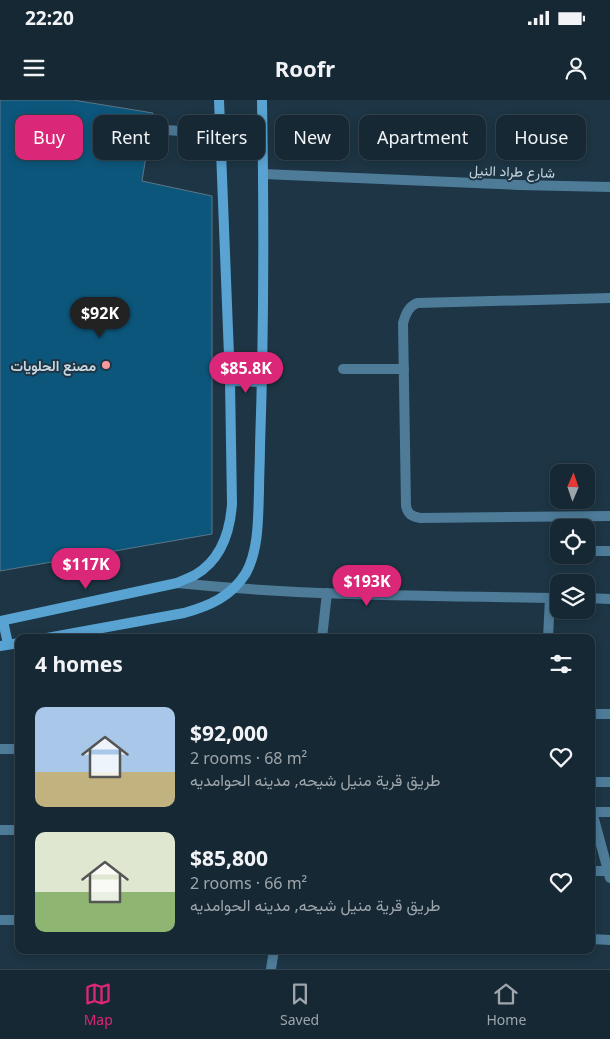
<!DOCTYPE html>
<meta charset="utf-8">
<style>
body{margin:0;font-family:"Noto Sans",Vazirmatn,sans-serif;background:#23343f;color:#f1f3f6;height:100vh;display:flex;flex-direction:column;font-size:19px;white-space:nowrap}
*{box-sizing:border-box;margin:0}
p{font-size:16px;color:#9ea6ac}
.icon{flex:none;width:28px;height:28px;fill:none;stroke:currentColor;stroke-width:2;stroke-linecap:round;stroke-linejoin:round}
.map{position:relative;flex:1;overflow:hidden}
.side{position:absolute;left:15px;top:534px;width:580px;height:320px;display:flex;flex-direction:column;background:#162833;border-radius:10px;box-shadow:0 2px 8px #0003,0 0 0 1px #35444e}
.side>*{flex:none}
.guide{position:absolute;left:15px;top:15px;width:580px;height:45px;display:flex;gap:10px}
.needle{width:32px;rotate:2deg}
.tools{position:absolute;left:550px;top:364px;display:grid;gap:10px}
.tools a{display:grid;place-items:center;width:45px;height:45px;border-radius:10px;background:#162833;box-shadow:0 2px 8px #0003,0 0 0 1px #35444e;font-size:25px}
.price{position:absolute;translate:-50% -42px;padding:0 11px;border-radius:18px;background:#db2777;color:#fff;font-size:16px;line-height:32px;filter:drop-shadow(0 1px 2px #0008)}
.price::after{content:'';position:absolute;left:50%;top:30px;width:15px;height:11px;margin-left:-8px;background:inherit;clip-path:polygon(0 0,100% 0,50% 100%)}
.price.on{background:#222;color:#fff}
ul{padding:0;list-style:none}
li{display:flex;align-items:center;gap:15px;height:125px;padding:0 20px}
li span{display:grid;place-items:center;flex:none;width:140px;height:100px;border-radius:10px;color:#555}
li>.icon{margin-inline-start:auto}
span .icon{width:60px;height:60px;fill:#fffc;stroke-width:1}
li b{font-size:21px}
h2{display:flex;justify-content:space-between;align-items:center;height:60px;padding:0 20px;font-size:21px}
.chip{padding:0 18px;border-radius:10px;background:#162833;box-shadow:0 2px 8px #0003,0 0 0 1px #35444e;font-size:18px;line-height:45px}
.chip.on{background:#db2777;color:#fff}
.status{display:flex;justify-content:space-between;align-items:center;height:35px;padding:0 25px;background:#162833;direction:ltr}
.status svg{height:14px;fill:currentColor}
header{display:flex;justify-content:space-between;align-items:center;height:65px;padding:0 20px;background:#162833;font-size:22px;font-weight:700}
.menu{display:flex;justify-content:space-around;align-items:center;height:70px;border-top:1px solid #35444e;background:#162833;font-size:14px;color:#9ea6ac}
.menu a{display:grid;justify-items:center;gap:2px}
.menu .on{color:#db2777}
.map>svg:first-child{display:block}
</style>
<div class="status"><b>22:20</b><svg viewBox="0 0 49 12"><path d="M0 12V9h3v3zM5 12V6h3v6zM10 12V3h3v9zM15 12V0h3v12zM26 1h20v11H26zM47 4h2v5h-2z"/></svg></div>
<header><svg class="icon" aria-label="menu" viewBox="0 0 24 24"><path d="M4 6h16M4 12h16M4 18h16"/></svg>Roofr<svg class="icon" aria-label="person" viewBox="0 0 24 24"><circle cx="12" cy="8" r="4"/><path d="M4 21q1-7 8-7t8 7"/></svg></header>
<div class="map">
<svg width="610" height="869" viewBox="0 0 610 869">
<rect width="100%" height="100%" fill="#1d3544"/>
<polygon fill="#0c567b" stroke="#5c7687" points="0,0 73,0 153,13 142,81 212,96 212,434 0,471"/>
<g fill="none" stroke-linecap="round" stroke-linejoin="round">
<g stroke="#4d7b98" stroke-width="10">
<path d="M610 198 417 203C408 207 406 214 403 223L406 406C408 415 412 416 420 418L610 416"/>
<polyline points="343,269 404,269"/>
<polyline points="586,451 610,451"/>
</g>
<g stroke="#4d7b98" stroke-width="10">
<polyline points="127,27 220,34"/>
<polyline points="263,74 519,85 610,87"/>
<path d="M177 483C304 496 431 496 559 498"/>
<polyline points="586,498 610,499"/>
<polyline points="322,538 327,493"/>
<polyline points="548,538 550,498"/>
<polyline points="591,614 610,614"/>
<polyline points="0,649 19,649"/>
<polyline points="591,682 610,682"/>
<polyline points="591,708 610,778"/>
<polyline points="593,712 610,712"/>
<polyline points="0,730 19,730"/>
<polyline points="591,771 610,771"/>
<polyline points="0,820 19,820"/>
<polyline points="591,839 610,840"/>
<polyline points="271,869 274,850"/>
</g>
<g stroke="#58a3d2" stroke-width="10">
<polyline points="230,281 262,282"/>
<path d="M0 521 177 483C183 480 189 478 195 475 221 460 230 432 232 404L230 281 219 0"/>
<polyline points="3,521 8,544"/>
<path d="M47 538 184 513C209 506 231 497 246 473 259 449 258 418 259 391 259 376 260 361 260 346 264 231 264 115 262 0"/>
<polyline points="0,546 19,543"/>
</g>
</g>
<circle fill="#f59b9c" stroke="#1d3544" stroke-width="2" cx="106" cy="265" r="5"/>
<g text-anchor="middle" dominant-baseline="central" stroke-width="4" stroke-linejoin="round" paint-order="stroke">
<g font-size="14" fill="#c8d6e0" stroke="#1d3544">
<text transform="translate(512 71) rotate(2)">شارع طراد النيل</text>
</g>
<g font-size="14" font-weight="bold" fill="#c8d6e0" stroke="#1d3544" text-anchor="end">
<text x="96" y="265">مصنع الحلويات</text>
</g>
</g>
</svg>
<div class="tools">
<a><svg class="needle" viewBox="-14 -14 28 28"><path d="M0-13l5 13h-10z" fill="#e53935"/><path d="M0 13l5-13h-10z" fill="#9ea6ac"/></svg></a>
<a><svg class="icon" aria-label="locate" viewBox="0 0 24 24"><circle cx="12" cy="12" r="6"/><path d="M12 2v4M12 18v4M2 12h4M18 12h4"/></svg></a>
<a><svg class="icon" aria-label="layers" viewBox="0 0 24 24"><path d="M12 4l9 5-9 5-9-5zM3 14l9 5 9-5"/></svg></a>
</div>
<b class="price on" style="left:100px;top:239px">$92K</b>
<b class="price" style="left:246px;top:294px">$85.8K</b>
<b class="price" style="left:86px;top:490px">$117K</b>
<b class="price" style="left:367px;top:507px">$193K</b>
<div class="guide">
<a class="chip on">Buy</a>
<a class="chip">Rent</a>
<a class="chip">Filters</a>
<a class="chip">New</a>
<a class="chip">Apartment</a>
<a class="chip">House</a>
</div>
<section class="side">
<h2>4 homes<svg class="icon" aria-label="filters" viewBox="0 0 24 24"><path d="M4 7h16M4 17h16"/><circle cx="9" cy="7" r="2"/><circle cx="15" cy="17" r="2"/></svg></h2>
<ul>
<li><span style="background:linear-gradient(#a9c7e8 65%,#c2b280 0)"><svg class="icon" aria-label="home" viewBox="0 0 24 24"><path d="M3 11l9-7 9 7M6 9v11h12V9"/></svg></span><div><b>$92,000</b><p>2 rooms · 68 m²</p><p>طريق قرية منيل شيحه, مدينه الحوامديه</p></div><svg class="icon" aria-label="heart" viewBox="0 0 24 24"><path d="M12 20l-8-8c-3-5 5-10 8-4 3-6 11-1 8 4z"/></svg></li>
<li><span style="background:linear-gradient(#dfe7d0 60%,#8fb573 0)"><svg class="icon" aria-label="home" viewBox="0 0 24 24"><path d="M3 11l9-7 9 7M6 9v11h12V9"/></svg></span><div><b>$85,800</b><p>2 rooms · 66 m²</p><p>طريق قرية منيل شيحه, مدينه الحوامديه</p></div><svg class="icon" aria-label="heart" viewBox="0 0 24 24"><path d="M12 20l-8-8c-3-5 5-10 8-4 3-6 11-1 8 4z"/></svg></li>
</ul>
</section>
</div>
<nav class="menu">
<a class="on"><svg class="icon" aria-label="map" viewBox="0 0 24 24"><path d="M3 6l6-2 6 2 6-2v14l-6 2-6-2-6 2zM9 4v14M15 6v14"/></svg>Map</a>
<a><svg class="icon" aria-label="saved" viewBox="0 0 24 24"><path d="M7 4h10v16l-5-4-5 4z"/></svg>Saved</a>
<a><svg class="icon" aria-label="home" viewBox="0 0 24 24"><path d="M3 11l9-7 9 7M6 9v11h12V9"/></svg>Home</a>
</nav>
